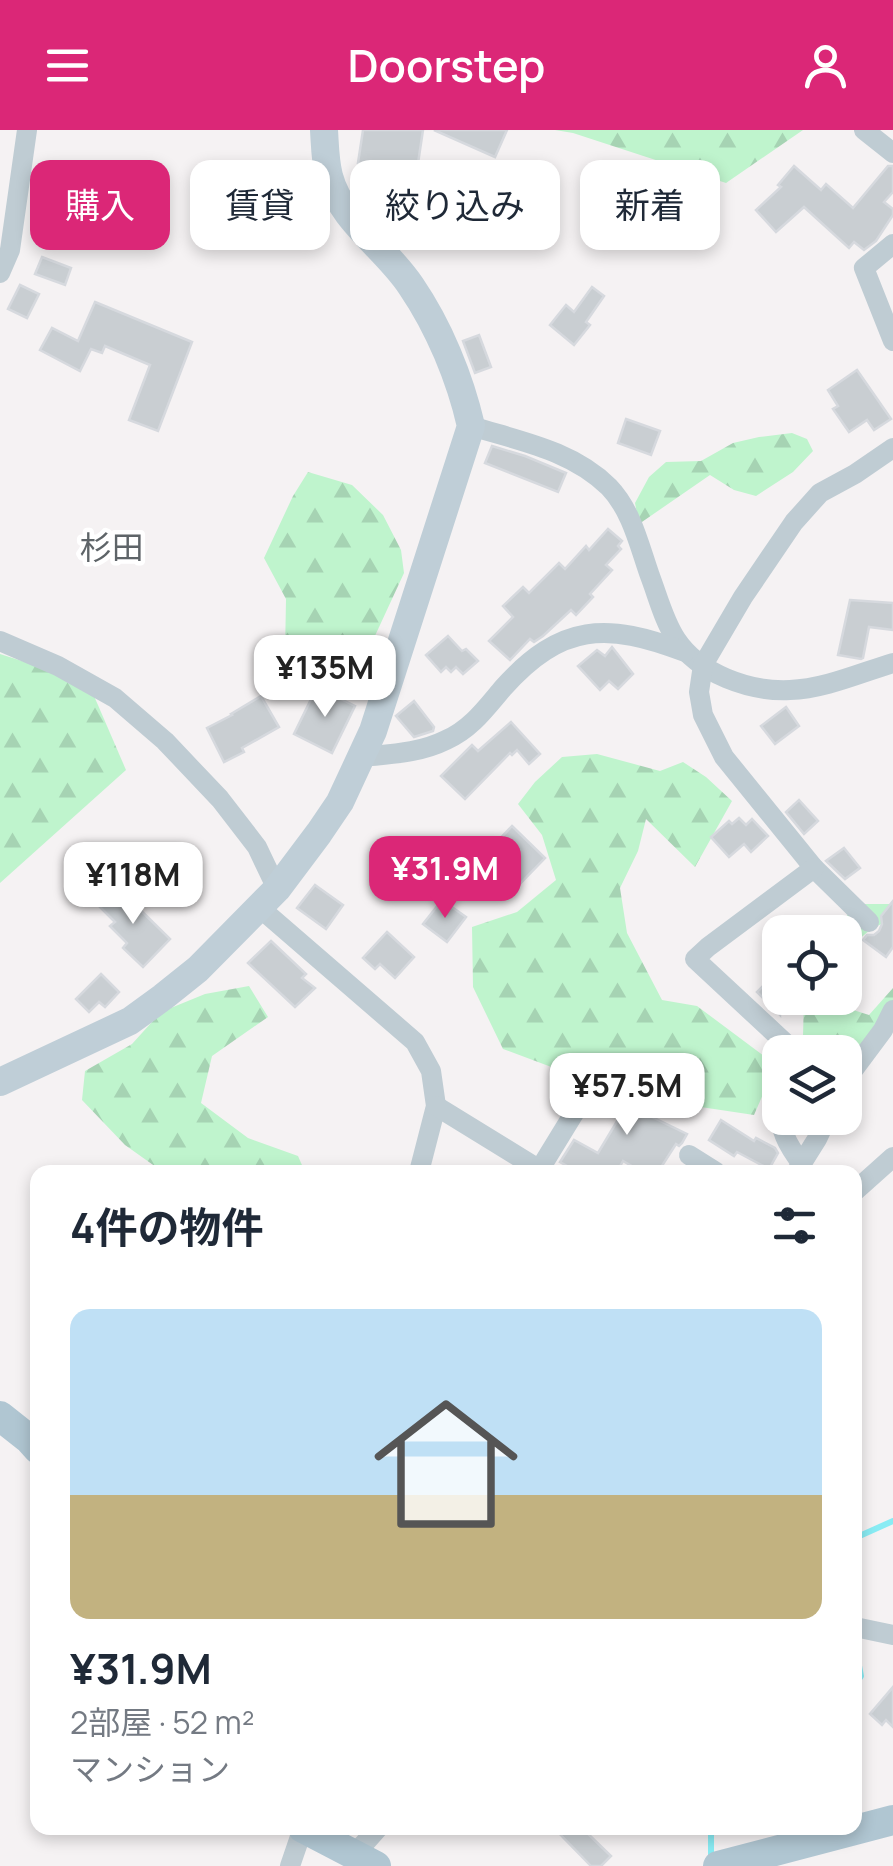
<!DOCTYPE html>
<html lang="ja">
<meta charset="utf-8">
<style>
body{margin:0;font-family:Manrope,"Noto Sans JP",sans-serif;background:#f2f2f3;color:#1f2937;height:100vh;display:flex;flex-direction:column;font-size:38px;white-space:nowrap}
*{box-sizing:border-box;margin:0}
p{font-size:32px;color:#747a83}
.icon{flex:none;width:55px;height:55px;fill:none;stroke:currentColor;stroke-width:2;stroke-linecap:round;stroke-linejoin:round}
.map{position:relative;flex:1;overflow:hidden}
.details{position:absolute;left:30px;top:1035px;width:832px;height:670px;display:flex;flex-direction:column;background:#fff;border-radius:20px;box-shadow:0 5px 15px #0003}
.details>*{flex:none}
.guide{position:absolute;left:30px;top:30px;width:835px;height:90px;display:flex;gap:20px}
.controls{position:absolute;left:762px;top:785px;display:grid;gap:20px}
.controls a{display:grid;place-items:center;width:100px;height:100px;border-radius:20px;background:#fff;box-shadow:0 5px 15px #0003;font-size:50px}
.price{position:absolute;translate:-50% -85px;padding:0 22px;border-radius:20px;background:#fff;color:#222;font-size:32px;line-height:65px;filter:drop-shadow(0 2px 5px #0008)}
.price::after{content:'';position:absolute;left:50%;top:60px;width:30px;height:22px;margin-left:-15px;background:inherit;clip-path:polygon(0 0,100% 0,50% 100%)}
.price.active{background:#db2777;color:#fff}
ul{padding:0;list-style:none}
li{display:grid;align-content:center;gap:20px;height:530px;padding:0 40px}
li span{display:grid;place-items:center;height:310px;border-radius:20px;color:#555}
li>.icon{margin-inline-start:auto}
span .icon{width:180px;height:180px;fill:#fffc;stroke-width:1}
li b{font-size:42px}
h2{display:flex;justify-content:space-between;align-items:center;height:120px;padding:0 40px;font-size:42px}
.tag{padding:0 35px;border-radius:20px;background:#fff;box-shadow:0 5px 15px #0003;font-size:35px;line-height:90px}
.tag.active{background:#db2777;color:#fff}
header{display:flex;justify-content:space-between;align-items:center;height:130px;padding:0 40px;background:#db2777;color:#fff;font-size:45px;font-weight:600}
.map>svg:first-child{display:block}
</style>
<header><svg class="icon" aria-label="menu" viewBox="0 0 24 24"><path d="M4 6h16M4 12h16M4 18h16"/></svg>Doorstep<svg class="icon" aria-label="person" viewBox="0 0 24 24"><circle cx="12" cy="8" r="4"/><path d="M4 21q1-7 8-7t8 7"/></svg></header>
<div class="map">
<svg width="893" height="1736" viewBox="0 0 893 1736">
<defs>
<pattern id="forest-firs" width="22" height="20" patternUnits="userSpaceOnUse" patternTransform="scale(2.5)"><rect width="22" height="20" fill="#bff4cd"/><path d="M5 1l3.5 6h-7zM16 11l3.5 6h-7z" fill="#a6d3b3"/></pattern>
</defs>
<rect width="100%" height="100%" fill="#f5f2f3"/>
<g fill="url(#forest-firs)">
<polygon points="555,0 803,0 726,53 573,3"/>
<polygon points="792,303 807,309 813,321 793,342 756,366 734,360 710,345 639,394 635,373 649,347 666,332 701,331 733,313 759,307"/>
<polygon points="308,342 352,355 383,385 401,420 404,443 374,508 324,534 285,523 286,469 264,428 293,366"/>
<polygon points="0,524 88,552 126,640 0,753"/>
<polygon points="597,624 660,641 683,632 706,647 732,671 695,737 646,689 638,721 620,758 627,803 662,870 697,876 768,929 764,962 754,985 694,976 602,932 554,938 503,919 473,857 472,797 517,782 556,750 542,705 518,674 535,652 562,627"/>
<path d="M855 774H893V791C872 794 856 810 845 828V802H836Z"/>
<polygon points="249,856 268,887 212,926 201,973 248,1008 298,1026 305,1042 163,1042 125,1015 82,970 85,941 132,914 161,882 205,864"/>
<polygon points="893,858 893,886 845,942 845,922 812,922 803,906 804,868 825,868 825,871 869,885"/>
</g>
<g fill="none" stroke-linecap="round" stroke-linejoin="round">
<g stroke="#89ecf4" stroke-width="6">
<polyline points="855,1408 893,1391"/>
<polyline points="855,1515 861,1546 855,1555"/>
<polyline points="711,1730 711,1704 715,1698"/>
</g>
</g>
<g fill="#c9ced2" stroke="#d6d9de" stroke-width="2.5">
<polygon points="363,0 423,0 417,40 358,33"/>
<polygon points="434,0 507,0 495,27"/>
<polygon points="794,36 821,60 826,54 853,78 888,36 893,36 893,62 884,72 893,79 893,85 876,111 864,120 854,112 849,118 804,77 776,102 756,80 781,57 778,55"/>
<polygon points="42,61 84,71 80,96 58,92 59,86 36,82"/>
<polygon points="42,127 71,138 65,155 35,144"/>
<polygon points="20,155 39,164 27,188 8,179"/>
<polygon points="592,157 604,166 586,192 590,195 574,215 550,195 566,175 574,182"/>
<polygon points="95,172 192,212 158,301 129,290 150,235 105,216 102,223 91,219 80,241 40,220 52,198 78,211"/>
<polygon points="479,205 491,237 475,243 463,211"/>
<polygon points="857,240 891,289 874,300 867,290 849,302 833,279 838,276 828,260"/>
<polygon points="626,289 660,301 651,325 618,313"/>
<polygon points="492,316 525,326 566,343 558,362 485,333"/>
<polygon points="608,399 622,411 618,416 621,419 606,435 612,440 590,464 593,467 576,485 571,480 543,506 534,512 530,509 510,530 489,511 513,487 503,476 523,457 529,463 559,433 565,439 586,416 589,420"/>
<polygon points="850,470 893,473 893,500 869,497 863,528 861,529 838,525"/>
<polygon points="448,506 462,521 466,519 478,531 463,544 456,537 451,542 446,537 441,542 426,525"/>
<polygon points="612,517 633,544 618,559 609,551 600,560 578,536 597,520 605,526"/>
<polygon points="317,557 355,576 332,623 294,604"/>
<polygon points="261,566 279,597 242,618 244,622 224,632 207,598 232,585 231,584"/>
<polygon points="414,571 434,597 433,601 414,607 396,586"/>
<polygon points="786,577 799,596 775,614 761,596"/>
<polygon points="511,592 540,624 529,634 517,620 512,625 510,623 465,669 441,646 472,615 478,621"/>
<polygon points="799,670 818,691 804,704 786,682"/>
<polygon points="739,688 746,695 752,689 768,706 751,722 744,714 729,727 711,707 729,691 732,694"/>
<polygon points="512,696 545,728 513,761 476,724 487,713 491,718"/>
<polygon points="844,718 860,738 845,749 826,731"/>
<polygon points="315,755 343,775 326,799 297,778"/>
<polygon points="116,756 170,809 143,837 123,818 127,813 110,796 115,792 97,774"/>
<polygon points="442,770 466,787 447,812 423,794"/>
<polygon points="893,771 893,817 886,827 863,810 867,805 874,805 879,801 882,794 881,786"/>
<polygon points="387,802 414,827 395,848 380,834 375,839 363,828"/>
<polygon points="271,811 306,844 302,848 315,858 295,877 248,833"/>
<polygon points="101,844 119,862 105,877 99,872 89,882 76,869"/>
<polygon points="770,849 780,860 780,885 757,862"/>
<polygon points="611,948 649,977 644,983 687,1004 682,1013 679,1016 676,1014 658,1042 642,1042 623,1031 617,1042 578,1042 560,1032 574,1010 598,1023 619,988 597,972"/>
<polygon points="721,990 754,1011 756,1008 775,1018 778,1023 769,1039 737,1022 734,1026 709,1010"/>
<polygon points="893,1557 893,1597 886,1590 882,1595 870,1584"/>
<polygon points="554,1698 582,1698 611,1726 601,1736 591,1736"/>
</g>
<g fill="none" stroke-linecap="round" stroke-linejoin="round">
<g stroke="#bfccd3" stroke-width="20">
<polyline points="864,0 893,23"/>
<polyline points="893,114 864,138 893,211"/>
<polyline points="0,143 10,120 27,0"/>
<path d="M471 296C519 311 572 320 609 357 632 381 639 415 650 446 658 467 664 491 676 509 699 544 750 562 790 560 824 559 860 543 893 533"/>
<polyline points="0,511 58,536 115,568 165,611 220,669 257,717 277,759"/>
<path d="M363 627C391 624 420 623 446 610 471 599 486 578 503 558 561 493 607 492 685 522"/>
<polyline points="259,777 415,912 431,941 436,976 419,1042"/>
<polyline points="869,792 814,738 724,627 703,585 699,562 703,535 743,467 794,392 820,363 855,344 893,318"/>
<polyline points="795,922 695,829 708,817 814,738"/>
<polyline points="845,951 883,900 893,880"/>
<path d="M780 975C778 998 788 1016 802 1034"/>
<polyline points="436,976 540,1040"/>
<polyline points="689,1025 716,1042"/>
<polyline points="797,1041 817,1009 827,988"/>
<polyline points="538,1042 598,944"/>
<polyline points="855,1061 893,1027"/>
<polyline points="855,1497 893,1505"/>
<polyline points="354,1725 378,1698"/>
<polyline points="290,1736 303,1698"/>
</g>
<path stroke="#bfced7" stroke-width="28" d="M0 952 130 891 163 867 198 839 277 759 319 703 340 672 373 601 471 296C460 248 439 197 411 156 386 118 341 91 329 46 325 31 325 15 324 0"/>
<g stroke="#b0c6d2" stroke-width="30">
<polyline points="0,1286 29,1309 38,1319"/>
<polyline points="303,1698 376,1736"/>
<polyline points="718,1736 893,1690"/>
</g>
</g>
<g text-anchor="middle" dominant-baseline="central" stroke-width="9" stroke-linejoin="round" paint-order="stroke">
<g font-size="32" fill="#5e6468" stroke="#fff">
<text x="112" y="417">杉田</text>
</g>
</g>
</svg>
<div class="controls">
<a><svg class="icon" aria-label="locate" viewBox="0 0 24 24"><circle cx="12" cy="12" r="6"/><path d="M12 2v4M12 18v4M2 12h4M18 12h4"/></svg></a>
<a><svg class="icon" aria-label="layers" viewBox="0 0 24 24"><path d="M12 4l9 5-9 5-9-5zM3 14l9 5 9-5"/></svg></a>
</div>
<b class="price" style="left:325px;top:590px">¥135M</b>
<b class="price active" style="left:445px;top:791px">¥31.9M</b>
<b class="price" style="left:133px;top:797px">¥118M</b>
<b class="price" style="left:627px;top:1008px">¥57.5M</b>
<div class="guide">
<a class="tag active">購入</a>
<a class="tag">賃貸</a>
<a class="tag">絞り込み</a>
<a class="tag">新着</a>
</div>
<section class="details">
<h2>4件の物件<svg class="icon" aria-label="filters" viewBox="0 0 24 24"><path d="M4 7h16M4 17h16"/><circle cx="9" cy="7" r="2"/><circle cx="15" cy="17" r="2"/></svg></h2>
<ul>
<li><span style="background:linear-gradient(#bfe0f5 60%,#c2b280 0)"><svg class="icon" aria-label="home" viewBox="0 0 24 24"><path d="M3 11l9-7 9 7M6 9v11h12V9"/></svg></span><div><b>¥31.9M</b><p>2部屋 · 52 m²</p><p>マンション</p></div></li>
</ul>
</section>
</div>
